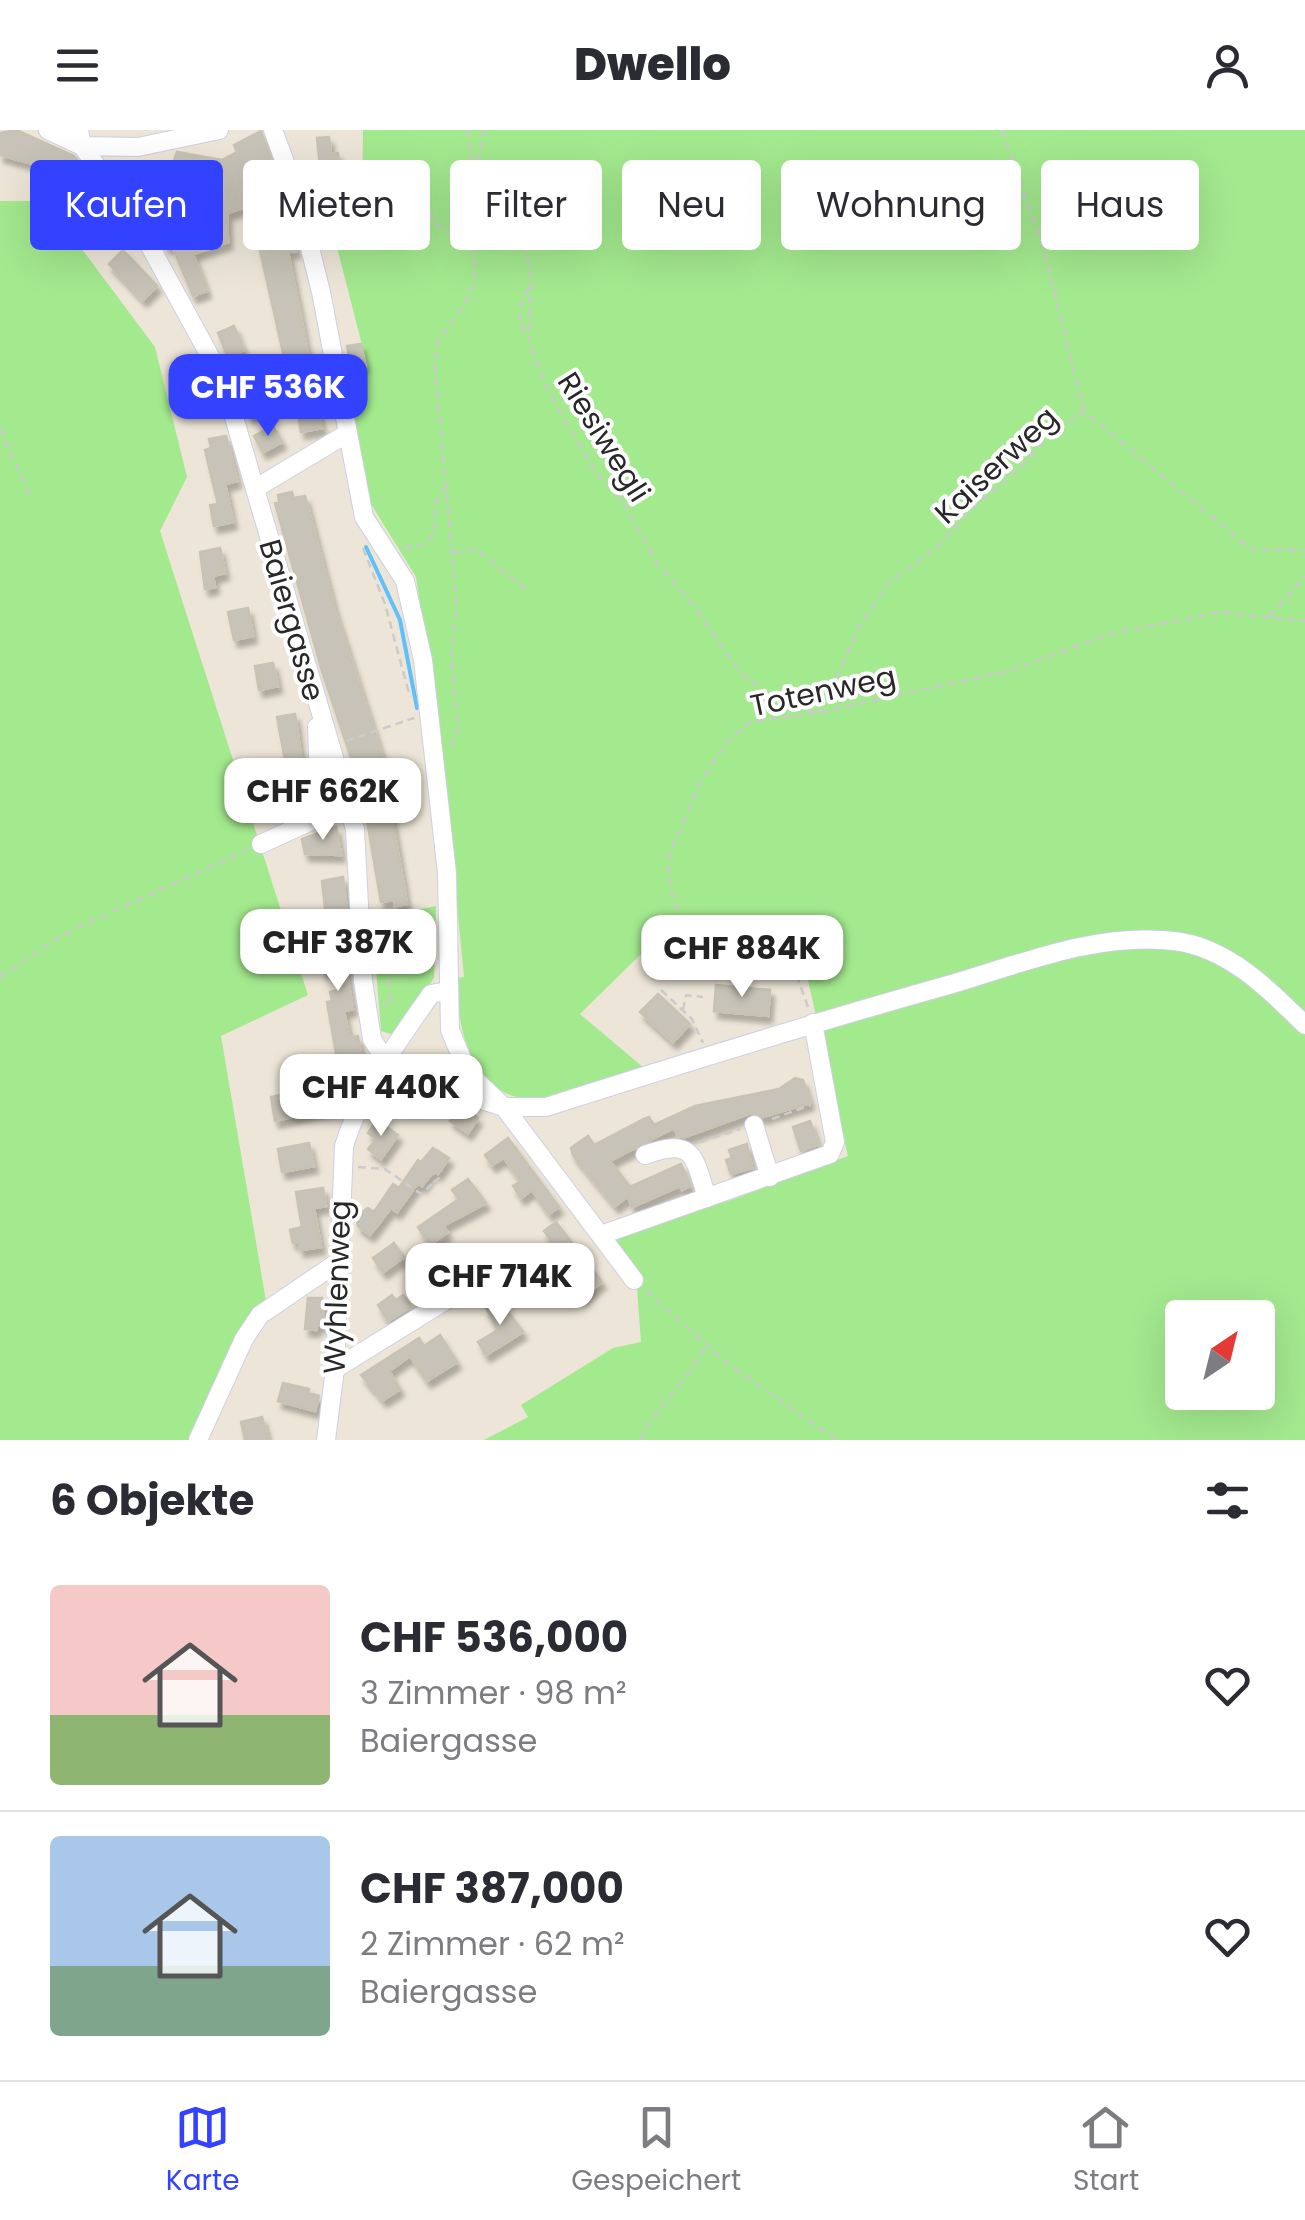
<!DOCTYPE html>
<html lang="de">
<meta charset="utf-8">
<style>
body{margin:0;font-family:Poppins,sans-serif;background:#f2f2f3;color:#2b2b33;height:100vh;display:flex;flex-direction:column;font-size:38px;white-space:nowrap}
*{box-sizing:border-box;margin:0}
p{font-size:32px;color:#7c7c81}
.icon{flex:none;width:55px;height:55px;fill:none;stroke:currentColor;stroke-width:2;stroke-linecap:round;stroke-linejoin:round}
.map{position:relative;height:1310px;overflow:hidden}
.panel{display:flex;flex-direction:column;background:#fff;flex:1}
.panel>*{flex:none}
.banner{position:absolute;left:30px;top:30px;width:1245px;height:90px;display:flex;gap:20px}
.needle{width:65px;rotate:35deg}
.fabs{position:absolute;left:1165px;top:1170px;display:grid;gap:20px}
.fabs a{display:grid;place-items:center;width:110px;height:110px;border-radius:10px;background:#fff;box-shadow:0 10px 40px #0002;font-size:50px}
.price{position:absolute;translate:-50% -85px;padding:0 22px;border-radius:20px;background:#fff;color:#222;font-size:32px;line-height:65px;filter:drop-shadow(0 2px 5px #0008)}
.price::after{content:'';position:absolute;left:50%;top:60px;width:30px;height:22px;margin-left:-15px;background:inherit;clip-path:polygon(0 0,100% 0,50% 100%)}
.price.selected{background:#3342ff;color:#fff}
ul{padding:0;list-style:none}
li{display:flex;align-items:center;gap:30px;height:250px;padding:0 50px}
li+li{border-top:2px solid #e1e1e2}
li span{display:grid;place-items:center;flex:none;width:280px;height:200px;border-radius:10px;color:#555}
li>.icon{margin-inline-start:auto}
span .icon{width:120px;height:120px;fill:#fffc;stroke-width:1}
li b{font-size:42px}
h2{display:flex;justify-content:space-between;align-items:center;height:120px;padding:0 50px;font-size:42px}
.pill{padding:0 35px;border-radius:10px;background:#fff;box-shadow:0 10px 40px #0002;font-size:35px;line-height:90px}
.pill.selected{background:#3342ff;color:#fff}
header{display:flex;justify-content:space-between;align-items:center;height:130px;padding:0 50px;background:#fff;font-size:45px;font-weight:800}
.dock{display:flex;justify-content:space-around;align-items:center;height:140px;border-top:2px solid #e1e1e2;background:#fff;font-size:28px;color:#7c7c81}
.dock a{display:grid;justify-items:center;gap:5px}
.dock .selected{color:#3342ff}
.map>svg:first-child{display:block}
</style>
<header><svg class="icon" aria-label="menu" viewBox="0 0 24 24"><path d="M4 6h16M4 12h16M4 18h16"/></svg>Dwello<svg class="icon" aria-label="person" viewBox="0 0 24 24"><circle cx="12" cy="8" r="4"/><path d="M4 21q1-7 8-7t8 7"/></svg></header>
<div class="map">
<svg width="1305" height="1310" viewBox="0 0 1305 1310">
<defs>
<filter id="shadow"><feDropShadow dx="4" dy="7" stdDeviation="2.5" flood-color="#0004"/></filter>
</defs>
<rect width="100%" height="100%" fill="#ede6d8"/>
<g fill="#a3e98e" fill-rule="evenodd">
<path d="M363 0H1305V1310H484L528 1287 521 1275 613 1218 641 1212 636 1146 611 1107 734 1069 848 1026 802 824 777 835 640 825 580 884 644 938C613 948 574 967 541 969 471 973 458 902 456 848L464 847 441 610 416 447 368 369 344 243 368 238 332 98 362 84ZM1182 1188H1258V1262H1182Z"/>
<polygon points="0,71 46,71 155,217 187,347 160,401 308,865 221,906 266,1171 192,1310 0,1310"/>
<polygon points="436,776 434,848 394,905 381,901 372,789"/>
</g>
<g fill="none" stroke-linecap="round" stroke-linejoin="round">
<g stroke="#5fc0fa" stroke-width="4">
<polyline points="495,110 499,95"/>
<polyline points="483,116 519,101"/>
<polyline points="366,417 400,490 417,578"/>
</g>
</g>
<g fill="#c7c3b8" stroke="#c8c2b2" stroke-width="2.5" fill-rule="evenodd" filter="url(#shadow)">
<polygon points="16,0 74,26 91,49 82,59 63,42 0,25 0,3"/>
<path d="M261 1 290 89 296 121 288 122 316 264 294 271 250 76 227 83 228 112 193 124 207 161 193 166 172 115 167 117 135 68 181 42 172 36 177 22 222 30 237 22 234 15ZM200 64 187 111 185 120 162 82Z"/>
<polygon points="329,7 331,24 338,23 340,45 349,44 351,72 338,73 336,54 322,55 317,8"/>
<polygon points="123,120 157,156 143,170 109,134"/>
<polygon points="234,196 244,220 228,227 218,203"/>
<polygon points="361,214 365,235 351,237 347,216"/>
<polygon points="265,252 273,278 249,286 241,259"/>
<polygon points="317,272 322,298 301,302 298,282"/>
<polygon points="273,296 282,312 263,322 254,306"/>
<polygon points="226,306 237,351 225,354 233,392 214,396 210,375 218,374 205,320 211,318 209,309"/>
<polygon points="292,362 293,368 305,366 335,481 384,631 376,633 370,630 354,636 322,541 275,373 279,372 278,365"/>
<polygon points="220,418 225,443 213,446 215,457 205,459 200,422"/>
<polygon points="248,478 253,506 234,510 228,482"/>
<polygon points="273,533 278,556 259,560 255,536"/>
<polygon points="295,584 306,662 296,664 297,672 286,675 277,637 286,635 277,587"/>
<polygon points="386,654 407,774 395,776 394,770 381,772 363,667 376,664 374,657"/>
<polygon points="336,697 341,725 305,724 302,709"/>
<polygon points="343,747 347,782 326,786 322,751"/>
<polygon points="339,799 353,879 344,881 349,907 358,906 361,924 337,929 327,872 332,871 330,862 338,860 335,838 323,841 316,804"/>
<polygon points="716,855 770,860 768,886 714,881"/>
<polygon points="658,864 690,894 673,912 640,882"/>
<polygon points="795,948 803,950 810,973 763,987 751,983 685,1007 678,1006 674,998 610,1031 630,1057 681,1034 690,1056 682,1060 680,1056 632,1077 628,1066 615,1076 573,1025 571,1018 588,1006 594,1015 644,989 649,987 654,995 695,976 779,959"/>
<polygon points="339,954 343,975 275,991 271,967 287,964 291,974 317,969 315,959"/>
<circle cx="411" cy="968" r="9"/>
<polygon points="460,977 478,988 468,1003 450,991"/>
<polygon points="377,990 398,1005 381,1029 368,1019 376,1009 368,1003"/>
<polygon points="810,991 818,1015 801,1021 793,997"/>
<polygon points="508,1008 559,1077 549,1084 532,1060 521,1068 513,1056 521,1051 504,1028 492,1035 485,1025"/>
<polygon points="309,1013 314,1036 282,1042 278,1019"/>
<polygon points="747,1014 752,1038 731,1044 726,1030 732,1028 729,1020"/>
<polygon points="433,1018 449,1028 438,1044 434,1041 422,1056 418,1053 397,1082 391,1078 370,1105 358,1096 356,1086 368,1078 374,1082 393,1054 399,1058 418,1030 421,1032"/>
<polygon points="468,1049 486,1073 443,1096 448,1102 430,1115 418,1097 459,1069 452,1060"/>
<polygon points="323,1058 326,1076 314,1078 321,1117 300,1120 299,1112 293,1113 290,1100 302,1097 296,1062"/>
<polygon points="556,1092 602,1152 581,1168 563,1143 571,1137 544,1101"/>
<polygon points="394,1113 404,1127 383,1142 373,1128"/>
<polygon points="392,1165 396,1170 403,1165 411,1177 388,1191 378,1175"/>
<polygon points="308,1168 322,1168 324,1176 323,1195 317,1195 316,1200 305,1199"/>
<polygon points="499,1170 523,1202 486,1225 478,1212 498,1200 486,1178"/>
<polygon points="440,1205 457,1232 427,1251 410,1226 389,1241 400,1259 383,1270 361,1245 419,1208 424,1216"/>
<polygon points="283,1253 309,1259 308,1263 319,1266 315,1281 278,1271"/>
<polygon points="262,1287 268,1310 245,1310 241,1292"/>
</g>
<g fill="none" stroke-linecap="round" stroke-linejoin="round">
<defs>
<g id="minor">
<polyline points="48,0 82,16 138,17 219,0"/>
<polyline points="79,0 82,16 134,87 223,250 355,699 363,851 372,909 386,931 415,950 504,977 634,1150"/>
<path d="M273 0 296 62 321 162 364 387 405 451 423 530 447 743 450 900 468 943 504 977H546C681 934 816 892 952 854 1023 833 1098 802 1174 811 1227 817 1269 859 1305 895"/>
<polyline points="256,358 348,303"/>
<polyline points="261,714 311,691 320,681 317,597"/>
<polyline points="294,950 365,936 381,939"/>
<polyline points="754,995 770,1047"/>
<path d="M645 1025C694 1007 694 1026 707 1068"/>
<polyline points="601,1105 830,1024 835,1012 813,893"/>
<polyline points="335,1239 490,1143"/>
<polyline points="198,1310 244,1209 260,1185 338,1132"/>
<path d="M326 1310 335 1239 344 1016C361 960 398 912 431 864L447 861"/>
</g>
</defs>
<use href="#minor" stroke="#cdcfe3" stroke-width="20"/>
<g stroke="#cbcbcb" stroke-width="2.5" stroke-dasharray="8 5" stroke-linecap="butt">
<polyline points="1002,0 1044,120 1084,281"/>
<polyline points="474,50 495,96 503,85 525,104 531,153 529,211 547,259 572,303 599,346 620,367 657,433 691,472 741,543 768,564 815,583"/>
<polyline points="489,77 498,44 510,44"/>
<polyline points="322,97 360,84 388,29 441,99 451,100 474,50 484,0"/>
<polyline points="526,201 520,196 520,175 531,153"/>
<polyline points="0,298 32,370"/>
<polyline points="363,418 385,474 410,567"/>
<polyline points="404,418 423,415 435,403 435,374 446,357"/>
<polyline points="454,423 477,420 531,463"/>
<polyline points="1270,487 1305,446"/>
<polyline points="817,582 830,563 860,495 889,452 937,418 970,380 1020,338 1047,308 1085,282 1252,420 1305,420"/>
<polyline points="346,611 414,588"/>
<polyline points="450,616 458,600 451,522 457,477 435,236 439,209 465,175 474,153 475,62 468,0"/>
<polyline points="378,817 384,818 391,873 382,875"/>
<polyline points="0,847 64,804 247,720"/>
<polyline points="661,860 692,889 703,913"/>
<polyline points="808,877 793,835 712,822 685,798 670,758 668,728 700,653 727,612 750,592 816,583 1013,540 1106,505 1221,482 1305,491"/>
<polyline points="683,880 686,865 703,867"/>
<polyline points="772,989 811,975"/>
<polyline points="700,1012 740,999"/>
<polyline points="358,1037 385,1039 421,1064 432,1054 429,1052"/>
<polyline points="433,1053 439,1048 434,1044"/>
<polyline points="646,1161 731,1236 837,1310"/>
<path d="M640 1310C658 1275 688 1250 707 1215"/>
</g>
<use href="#minor" stroke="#fff" stroke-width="18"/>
</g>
<g text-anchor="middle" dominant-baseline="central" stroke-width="8" stroke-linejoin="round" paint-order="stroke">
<g font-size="30" fill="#282828" stroke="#fff">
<text transform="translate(604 307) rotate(58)">Riesiwegli</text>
<text transform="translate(996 335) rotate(-43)">Kaiserweg</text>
<text transform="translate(292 490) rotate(74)">Baiergasse</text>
<text transform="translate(823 561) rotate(-12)">Totenweg</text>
<text transform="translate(337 1157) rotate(-88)">Wyhlenweg</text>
</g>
</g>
</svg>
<div class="fabs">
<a><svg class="needle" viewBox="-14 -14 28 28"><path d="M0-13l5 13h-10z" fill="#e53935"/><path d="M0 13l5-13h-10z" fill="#7c7c81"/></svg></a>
</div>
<b class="price selected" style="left:268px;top:309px">CHF 536K</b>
<b class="price" style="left:323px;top:713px">CHF 662K</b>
<b class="price" style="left:338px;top:864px">CHF 387K</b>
<b class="price" style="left:742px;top:870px">CHF 884K</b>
<b class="price" style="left:381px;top:1009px">CHF 440K</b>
<b class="price" style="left:500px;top:1198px">CHF 714K</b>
<div class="banner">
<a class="pill selected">Kaufen</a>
<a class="pill">Mieten</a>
<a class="pill">Filter</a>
<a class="pill">Neu</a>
<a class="pill">Wohnung</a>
<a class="pill">Haus</a>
</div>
</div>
<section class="panel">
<h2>6 Objekte<svg class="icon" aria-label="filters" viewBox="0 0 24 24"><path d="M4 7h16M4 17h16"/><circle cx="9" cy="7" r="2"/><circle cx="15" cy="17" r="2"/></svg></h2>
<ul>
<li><span style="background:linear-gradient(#f6c9c9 65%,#8fb573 0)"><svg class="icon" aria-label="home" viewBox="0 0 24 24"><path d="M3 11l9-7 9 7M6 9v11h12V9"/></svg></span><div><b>CHF 536,000</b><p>3 Zimmer · 98 m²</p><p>Baiergasse</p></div><svg class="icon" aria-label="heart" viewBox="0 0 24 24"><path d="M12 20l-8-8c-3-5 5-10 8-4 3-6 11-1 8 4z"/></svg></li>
<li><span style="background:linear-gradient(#a9c7e8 65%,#7fa58c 0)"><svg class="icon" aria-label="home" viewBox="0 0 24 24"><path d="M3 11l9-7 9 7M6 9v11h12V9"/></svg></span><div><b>CHF 387,000</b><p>2 Zimmer · 62 m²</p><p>Baiergasse</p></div><svg class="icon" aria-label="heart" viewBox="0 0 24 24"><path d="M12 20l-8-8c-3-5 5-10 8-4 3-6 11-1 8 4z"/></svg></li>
</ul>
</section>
<nav class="dock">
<a class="selected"><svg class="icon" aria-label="map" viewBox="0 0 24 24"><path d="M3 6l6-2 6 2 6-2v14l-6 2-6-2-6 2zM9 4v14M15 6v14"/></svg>Karte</a>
<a><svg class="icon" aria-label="saved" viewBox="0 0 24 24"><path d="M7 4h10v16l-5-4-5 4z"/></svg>Gespeichert</a>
<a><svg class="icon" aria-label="home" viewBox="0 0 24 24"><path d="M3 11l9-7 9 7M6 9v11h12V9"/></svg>Start</a>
</nav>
